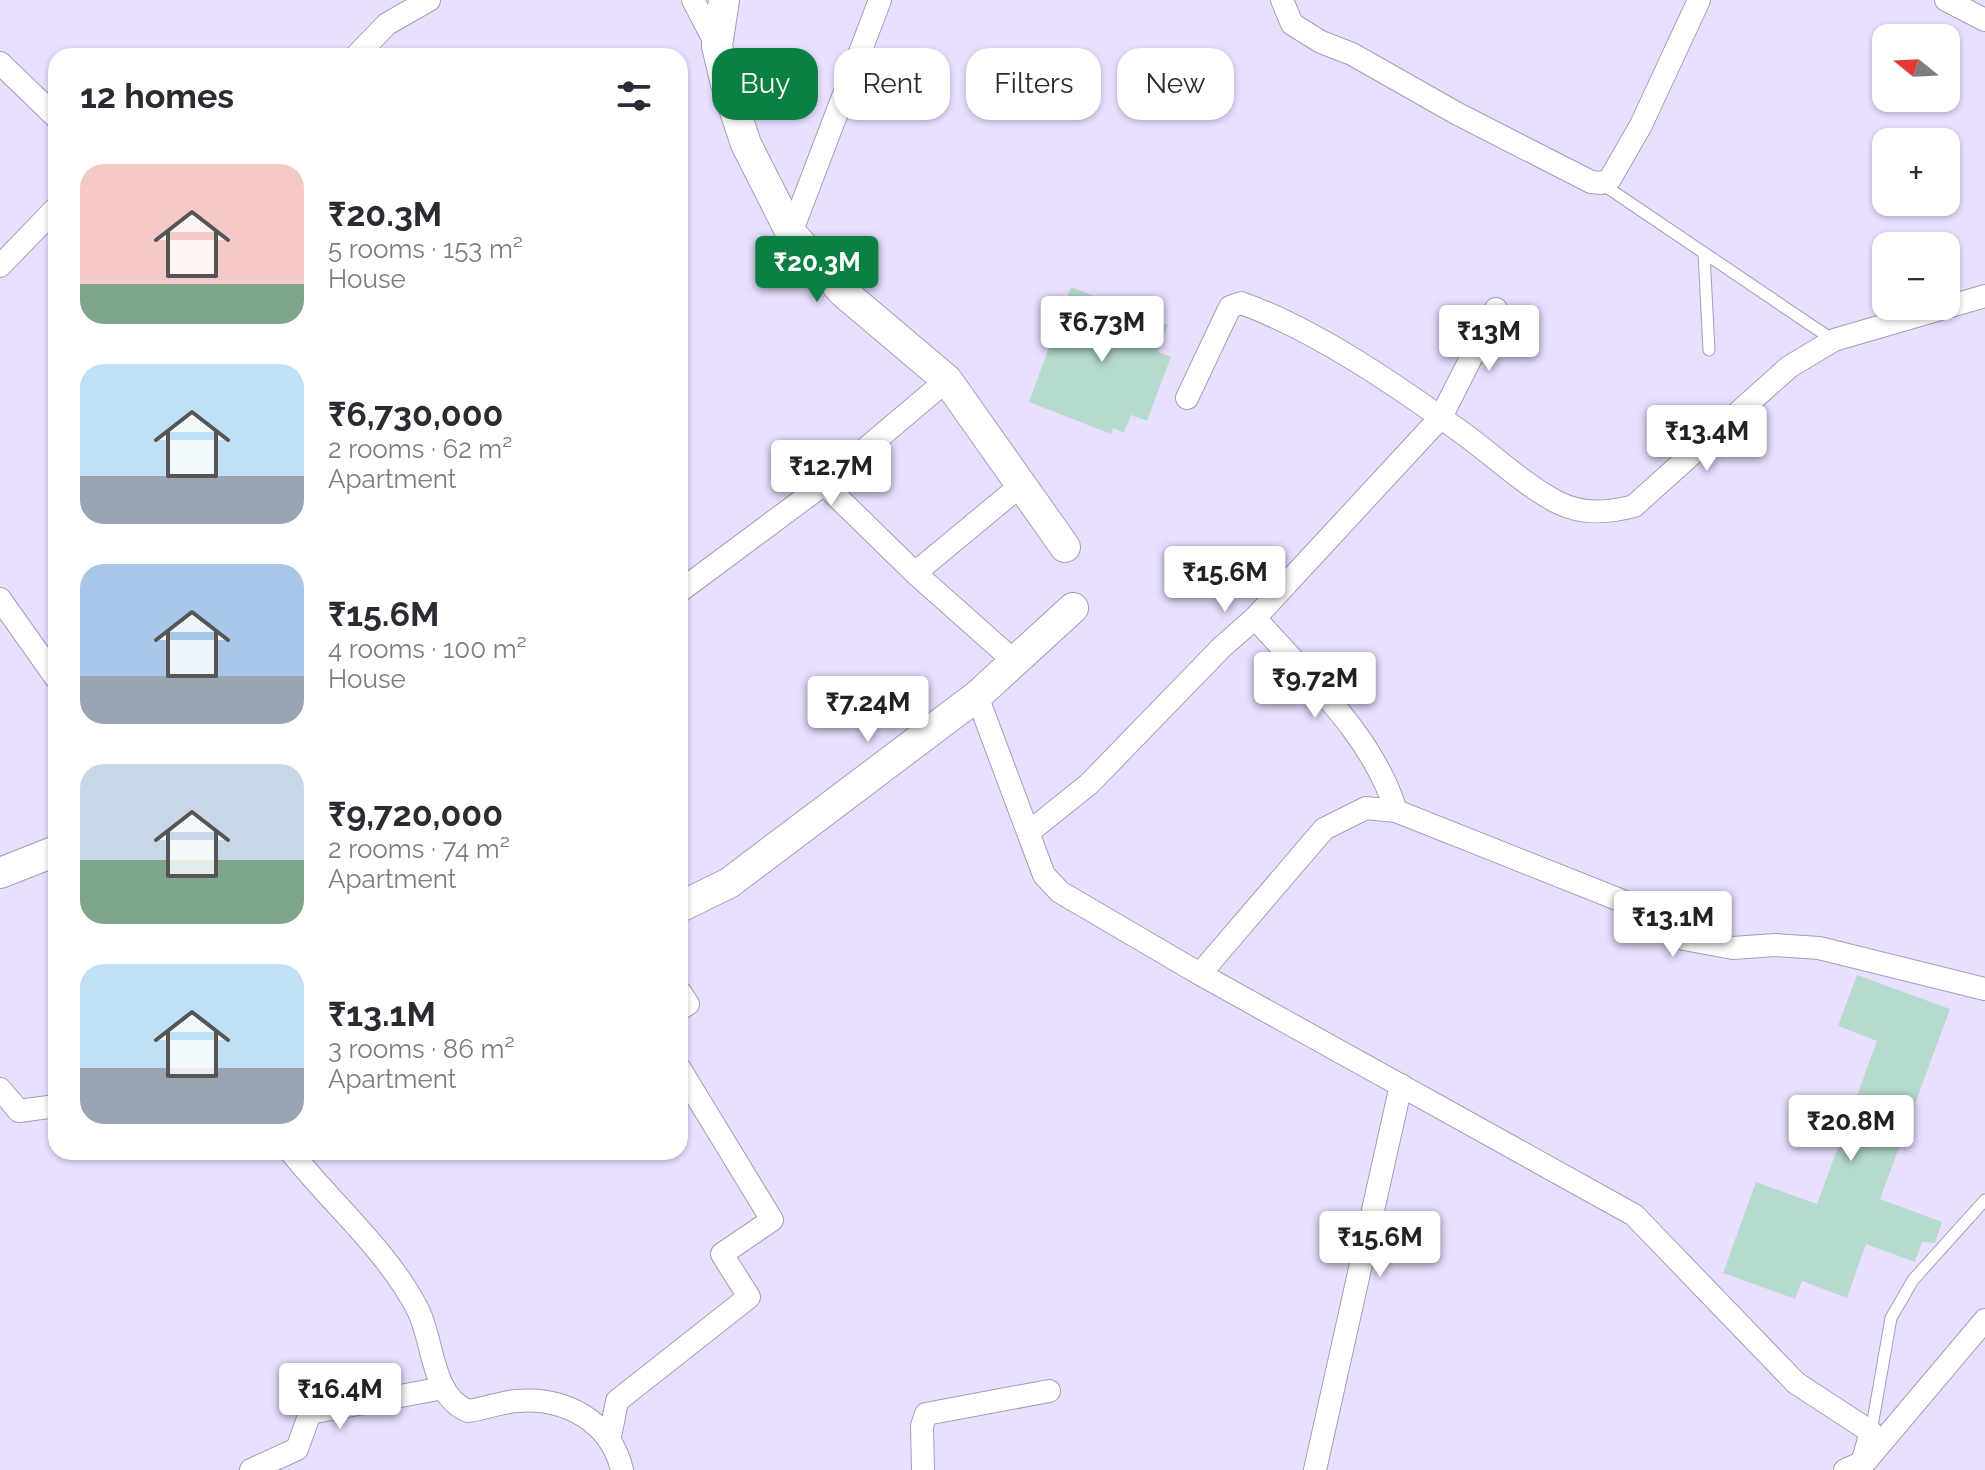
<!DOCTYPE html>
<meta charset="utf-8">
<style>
body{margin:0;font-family:Raleway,sans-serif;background:#f7f7f7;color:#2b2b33;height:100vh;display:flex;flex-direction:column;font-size:30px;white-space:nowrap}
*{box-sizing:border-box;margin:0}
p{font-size:26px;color:#7c7c81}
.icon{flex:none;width:44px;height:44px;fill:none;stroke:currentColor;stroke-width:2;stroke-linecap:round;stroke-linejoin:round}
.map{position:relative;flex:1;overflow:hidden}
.sheet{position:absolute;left:48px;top:48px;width:640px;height:1112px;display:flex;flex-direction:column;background:#fff;border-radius:24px;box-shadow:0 2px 6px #0004}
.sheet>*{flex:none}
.hud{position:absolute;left:712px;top:48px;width:760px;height:72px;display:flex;gap:16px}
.needle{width:52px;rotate:288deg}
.controls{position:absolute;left:1872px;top:24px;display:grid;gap:16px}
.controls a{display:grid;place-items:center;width:88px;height:88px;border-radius:16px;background:#fff;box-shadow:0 2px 6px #0004;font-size:40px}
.price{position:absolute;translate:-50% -68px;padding:0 18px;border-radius:8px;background:#fff;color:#222;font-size:26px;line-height:52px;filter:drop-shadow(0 2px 4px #0008)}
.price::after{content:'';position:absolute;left:50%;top:48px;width:24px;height:18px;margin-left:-12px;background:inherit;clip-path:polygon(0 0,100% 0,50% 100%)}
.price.current{background:#0b8043;color:#fff}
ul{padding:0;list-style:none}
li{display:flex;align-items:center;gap:24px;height:200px;padding:0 32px}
li span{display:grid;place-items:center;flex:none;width:224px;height:160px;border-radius:24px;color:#555}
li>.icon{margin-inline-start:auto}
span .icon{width:96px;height:96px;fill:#fffc;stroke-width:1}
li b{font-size:34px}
h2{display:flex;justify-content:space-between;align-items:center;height:96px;padding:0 32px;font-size:34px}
.pill{padding:0 28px;border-radius:24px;background:#fff;box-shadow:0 2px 6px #0004;font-size:28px;line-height:72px}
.pill.current{background:#0b8043;color:#fff}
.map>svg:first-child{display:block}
</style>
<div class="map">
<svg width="1985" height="1470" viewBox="0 0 1985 1470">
<rect width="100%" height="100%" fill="#e9e0ff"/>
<g fill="#b6dbce">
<polygon points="1071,287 1168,325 1158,352 1171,357 1147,421 1131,415 1124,433 1113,428 1111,434 1029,402"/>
<polygon points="1857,975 1950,1009 1880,1199 1942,1222 1935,1243 1922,1242 1915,1262 1866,1244 1847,1298 1802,1281 1795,1299 1723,1273 1756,1182 1817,1204 1877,1041 1838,1026"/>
</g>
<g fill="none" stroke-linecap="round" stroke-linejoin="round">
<defs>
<g id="lane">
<polyline points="1602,184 1833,340"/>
<polyline points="1704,254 1709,350"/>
<polyline points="1871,1432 1891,1318 1913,1280 1985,1200"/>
</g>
<g id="street">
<polyline points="693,0 717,46"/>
<polyline points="1282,0 1292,24 1321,42 1352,54 1456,113 1591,182 1602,183 1610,179 1641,125 1699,0"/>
<polyline points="1946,0 1985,20"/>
<polyline points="356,56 387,24 429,0"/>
<polyline points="0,63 56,117"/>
<polyline points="791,233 880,0"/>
<polyline points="0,266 56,208"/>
<path d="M1187 398 1230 307 1241 303C1317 330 1402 389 1468 437 1496 458 1526 486 1557 502 1582 515 1608 513 1634 506L1789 367 1834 340 1985 296"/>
<polyline points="824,484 915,573 1013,660"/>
<polyline points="915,573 1020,486"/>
<polyline points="680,591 824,484 947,380"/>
<polyline points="0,599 56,678"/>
<path d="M1255 618C1307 677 1373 735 1396 811"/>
<polyline points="977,696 1044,875 1060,892 1200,974 1634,1215 1796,1383 1871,1432 1860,1470"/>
<polyline points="1029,832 1089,784 1222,647 1255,618 1441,417 1496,309"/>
<polyline points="1200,974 1324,829 1366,808 1396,811 1625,902 1684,939 1733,948 1775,945 1819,948 1985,989"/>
<polyline points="680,992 688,1004 680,1009"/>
<polyline points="0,1089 19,1111 56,1106"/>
<path d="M291 1152C332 1204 388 1251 418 1310 434 1342 431 1396 468 1411 484 1409 501 1402 517 1401 566 1397 611 1422 622 1470"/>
<polyline points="610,1437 617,1401 749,1297 722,1254 772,1220 680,1069"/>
<polyline points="251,1470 297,1449 310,1413 443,1388"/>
<polyline points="923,1470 922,1426 926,1414 1049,1391"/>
<polyline points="1315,1470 1401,1085"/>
<polyline points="1845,1470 1866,1461 1985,1320"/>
</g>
<g id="secondary">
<polyline points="724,0 717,46 726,84 746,144 791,233 843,292 947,380 1065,547"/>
<polyline points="0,873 56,851"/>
<polyline points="680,907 729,883 977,696 1073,608"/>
</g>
</defs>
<use href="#lane" stroke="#a59cb9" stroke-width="13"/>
<use href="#street" stroke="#a59cb9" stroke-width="24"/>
<use href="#secondary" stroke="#a59cb9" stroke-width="32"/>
<use href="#lane" stroke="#fff" stroke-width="11"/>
<use href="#street" stroke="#fff" stroke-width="22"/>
<use href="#secondary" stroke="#fff" stroke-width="30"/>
</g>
</svg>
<div class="controls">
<a><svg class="needle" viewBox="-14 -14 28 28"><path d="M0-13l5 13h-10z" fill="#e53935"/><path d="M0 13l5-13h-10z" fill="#7c7c81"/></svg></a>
<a>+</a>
<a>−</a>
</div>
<b class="price current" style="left:817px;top:304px">₹20.3M</b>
<b class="price" style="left:1102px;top:364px">₹6.73M</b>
<b class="price" style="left:1489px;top:373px">₹13M</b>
<b class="price" style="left:1707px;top:473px">₹13.4M</b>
<b class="price" style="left:831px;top:508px">₹12.7M</b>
<b class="price" style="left:1225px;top:614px">₹15.6M</b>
<b class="price" style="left:1315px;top:720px">₹9.72M</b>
<b class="price" style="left:868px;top:744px">₹7.24M</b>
<b class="price" style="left:1673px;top:959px">₹13.1M</b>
<b class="price" style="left:1851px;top:1163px">₹20.8M</b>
<b class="price" style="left:1380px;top:1279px">₹15.6M</b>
<b class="price" style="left:340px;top:1431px">₹16.4M</b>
<div class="hud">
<a class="pill current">Buy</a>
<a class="pill">Rent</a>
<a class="pill">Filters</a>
<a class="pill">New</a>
</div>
<section class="sheet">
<h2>12 homes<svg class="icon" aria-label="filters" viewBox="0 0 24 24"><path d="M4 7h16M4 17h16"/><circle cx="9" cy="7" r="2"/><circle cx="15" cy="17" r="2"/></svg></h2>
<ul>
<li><span style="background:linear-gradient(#f6c9c9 75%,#7fa58c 0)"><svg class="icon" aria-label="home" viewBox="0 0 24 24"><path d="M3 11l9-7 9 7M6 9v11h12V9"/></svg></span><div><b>₹20.3M</b><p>5 rooms · 153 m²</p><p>House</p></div></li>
<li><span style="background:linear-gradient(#bfe0f5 70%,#9aa5b1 0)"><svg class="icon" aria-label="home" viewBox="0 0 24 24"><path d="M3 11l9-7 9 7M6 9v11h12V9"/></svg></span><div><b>₹6,730,000</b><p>2 rooms · 62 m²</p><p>Apartment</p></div></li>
<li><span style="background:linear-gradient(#a9c7e8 70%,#9aa5b1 0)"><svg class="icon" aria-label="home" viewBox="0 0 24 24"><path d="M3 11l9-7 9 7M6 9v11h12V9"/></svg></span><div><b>₹15.6M</b><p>4 rooms · 100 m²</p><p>House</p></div></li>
<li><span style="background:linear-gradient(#c9d6e8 60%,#7fa58c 0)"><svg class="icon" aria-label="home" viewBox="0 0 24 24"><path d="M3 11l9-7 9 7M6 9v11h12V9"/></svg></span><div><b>₹9,720,000</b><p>2 rooms · 74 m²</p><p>Apartment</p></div></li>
<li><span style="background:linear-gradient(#bfe0f5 65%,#9aa5b1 0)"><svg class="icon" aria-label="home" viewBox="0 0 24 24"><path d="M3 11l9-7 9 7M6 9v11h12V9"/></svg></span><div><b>₹13.1M</b><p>3 rooms · 86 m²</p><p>Apartment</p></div></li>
</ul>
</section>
</div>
